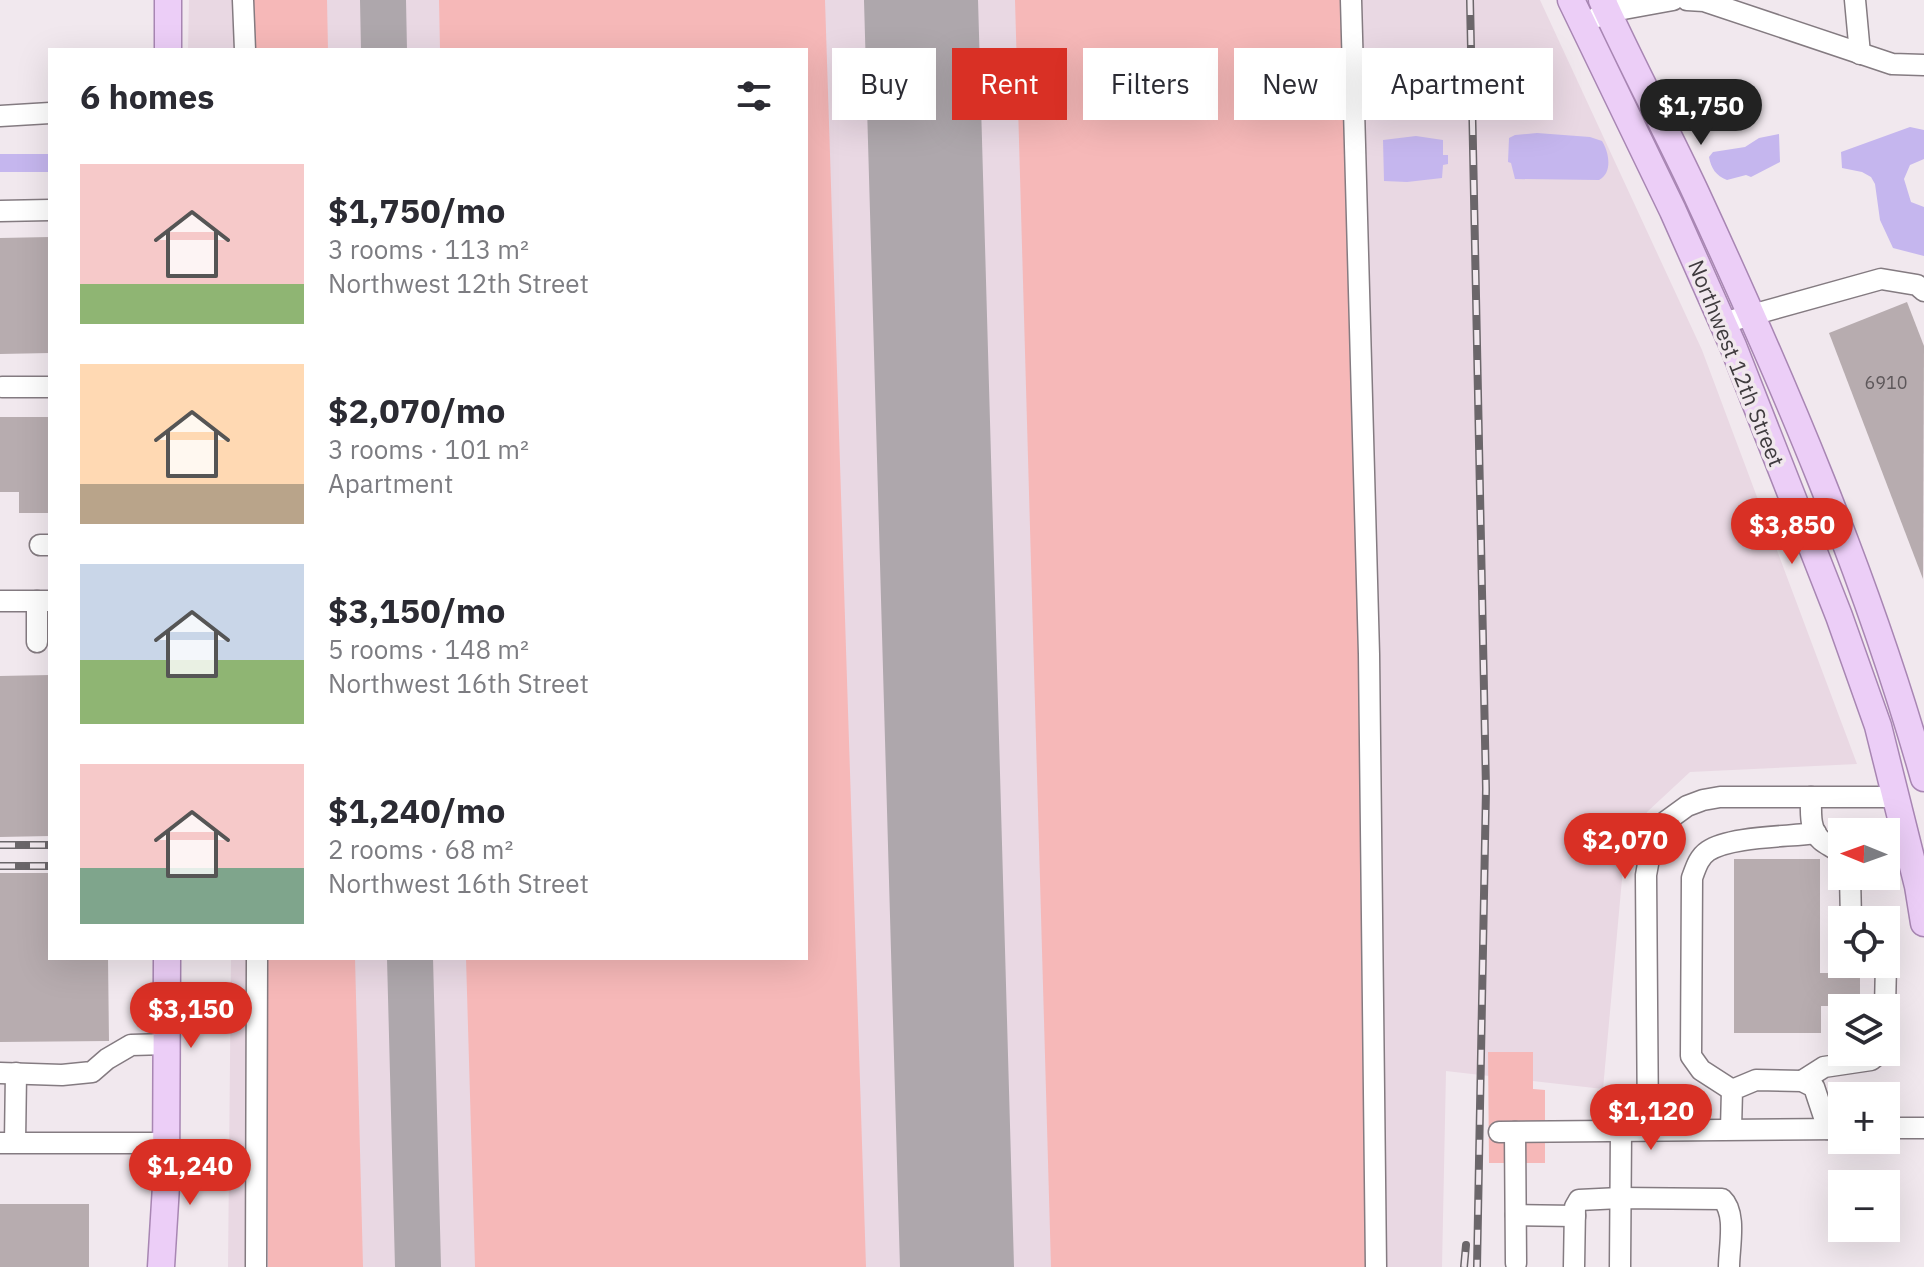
<!DOCTYPE html>
<meta charset="utf-8">
<style>
body{margin:0;font-family:"IBM Plex Sans",sans-serif;background:#f7f7f7;color:#2b2b33;height:100vh;display:flex;flex-direction:column;font-size:30px;white-space:nowrap}
*{box-sizing:border-box;margin:0}
p{font-size:26px;color:#7c7c81}
.icon{flex:none;width:44px;height:44px;fill:none;stroke:currentColor;stroke-width:2;stroke-linecap:round;stroke-linejoin:round}
.map{position:relative;flex:1;overflow:hidden}
.drawer{position:absolute;left:48px;top:48px;width:760px;height:912px;display:flex;flex-direction:column;background:#fff;border-radius:0px;box-shadow:0 8px 32px #0002}
.drawer>*{flex:none}
.banner{position:absolute;left:832px;top:48px;width:760px;height:72px;display:flex;gap:16px}
.needle{width:52px;rotate:271deg}
.fabs{position:absolute;left:1828px;top:818px;display:grid;gap:16px}
.fabs a{display:grid;place-items:center;width:72px;height:72px;border-radius:0px;background:#fff;box-shadow:0 8px 32px #0002;font-size:40px}
.price{position:absolute;translate:-50% -68px;padding:0 18px;border-radius:28px;background:#d93025;color:#fff;font-size:26px;line-height:52px;filter:drop-shadow(0 2px 4px #0008)}
.price::after{content:'';position:absolute;left:50%;top:48px;width:24px;height:18px;margin-left:-12px;background:inherit;clip-path:polygon(0 0,100% 0,50% 100%)}
.price.active{background:#222;color:#fff}
ul{padding:0;list-style:none}
li{display:flex;align-items:center;gap:24px;height:200px;padding:0 32px}
li span{display:grid;place-items:center;flex:none;width:224px;height:160px;border-radius:0px;color:#555}
li>.icon{margin-inline-start:auto}
span .icon{width:96px;height:96px;fill:#fffc;stroke-width:1}
li b{font-size:34px}
h2{display:flex;justify-content:space-between;align-items:center;height:96px;padding:0 32px;font-size:34px}
.pill{padding:0 28px;border-radius:0px;background:#fff;box-shadow:0 8px 32px #0002;font-size:28px;line-height:72px}
.pill.active{background:#d93025;color:#fff}
.map>svg:first-child{display:block}
</style>
<div class="map">
<svg width="1924" height="1267" viewBox="0 0 1924 1267">
<rect width="100%" height="100%" fill="#f1e8ee"/>
<polygon fill="#e9d8e3" points="189,0 1540,0 1702,350 1857,764 1690,772 1647,812 1623,868 1603,1089 1446,1071 1442,1267 228,1267 231,958 806,958 806,50 188,50"/>
<g fill="#f6b8b8">
<polygon points="253,0 327,0 328,50 255,50"/>
<polygon points="439,0 825,0 866,1267 475,1267 466,958 806,958 806,50 440,50"/>
<polygon points="1015,0 1341,0 1359,646 1367,1267 1051,1267"/>
<polygon points="267,958 355,958 363,1267 268,1267"/>
<polygon points="1488,1052 1533,1052 1533,1089 1545,1090 1545,1163 1489,1163"/>
</g>
<g fill="#c5b6ee">
<polygon points="1910,127 1924,130 1924,159 1910,165 1904,179 1911,202 1924,207 1924,256 1893,248 1880,220 1875,184 1871,177 1862,172 1842,168 1841,152"/>
<path d="M1537 133 1590 137 1602 141C1609 152 1613 173 1599 180L1515 179 1511 163 1508 162 1509 138 1515 135Z"/>
<path d="M1779 134 1780 162 1751 177 1746 175 1727 180C1716 176 1711 168 1709 157L1713 152 1745 147 1759 138Z"/>
<polygon points="1416,136 1443,140 1443,155 1448,155 1448,164 1443,165 1442,178 1407,182 1384,181 1383,140"/>
</g>
<g fill="none" stroke-linecap="round" stroke-linejoin="round">
<polyline stroke="#c5b6ee" stroke-width="18" points="0,163 50,163"/>
<g stroke="#aea7ac" stroke-width="46">
<polyline points="383,0 384,50"/>
<polyline points="410,958 418,1267"/>
</g>
<polyline stroke="#aea7ac" stroke-width="114" points="921,0 957,1267"/>
</g>
<g fill="#b7acaf">
<polygon points="50,237 50,353 0,354 0,238"/>
<polygon points="1907,302 1924,346 1923,579 1829,333"/>
<polygon points="0,417 50,417 50,513 19,513 19,492 0,492"/>
<polygon points="50,675 50,836 0,837 0,676"/>
<polygon points="1734,859 1820,859 1820,973 1860,973 1860,1006 1821,1006 1821,1033 1734,1033"/>
<polygon points="0,873 50,873 50,958 108,958 109,1041 0,1042"/>
<rect x="0" y="1204" width="89" height="63"/>
</g>
<g fill="none" stroke-linecap="round" stroke-linejoin="round">
<defs>
<g id="minor">
<polyline points="243,0 245,50"/>
<polyline points="1351,0 1369,654 1376,1267"/>
<polyline points="1687,0 1704,1 1892,64 1924,65"/>
<polyline points="1855,0 1860,54"/>
<polyline points="1597,17 1607,12 1673,0"/>
<polyline points="0,116 50,113"/>
<polyline points="0,211 50,210"/>
<polyline points="1723,323 1881,279 1917,285 1924,291"/>
<polyline points="2,387 50,387"/>
<polyline points="40,545 50,545"/>
<polyline points="0,601 50,601"/>
<polyline points="37,601 37,642"/>
<path d="M1811 797C1811 811 1809 830 1821 840 1828 846 1836 848 1842 855"/>
<polyline points="1850,876 1851,920"/>
<polyline points="1885,1008 1886,964"/>
<polyline points="0,1073 62,1075 92,1072 107,1059 131,1045 166,1044"/>
<polyline points="1802,1081 1824,1067 1871,1060 1881,1052"/>
<path d="M1732 1090 1701 1070 1691 1056 1692 878C1696 867 1699 857 1708 851 1730 836 1788 837 1816 833"/>
<polyline points="1886,1128 1924,1128"/>
<polyline points="1731,1129 1732,1090 1756,1080 1802,1081 1814,1087 1828,1129"/>
<polyline points="1648,1130 1646,875 1651,848 1665,822 1687,806 1703,800 1720,797 1896,797"/>
<polyline points="1499,1132 1842,1129"/>
<polyline points="1515,1132 1516,1263"/>
<polyline points="15,1142 16,1073"/>
<polyline points="0,1143 166,1143"/>
<polyline points="1516,1215 1575,1216"/>
<polyline points="256,1267 257,958"/>
<path d="M1574 1267 1575 1207 1579 1200 1620 1198 1722 1199C1737 1213 1729 1247 1729 1267"/>
<polyline points="1620,1267 1621,1131"/>
</g>
<g id="major">
<polyline points="168,0 168,50"/>
<polyline points="1571,0 1673,211 1733,346 1839,616 1878,726 1918,886 1924,923"/>
<path d="M1602 0C1631 64 1665 127 1695 191 1783 381 1867 576 1924 778"/>
<polyline points="161,1267 166,1186 167,958"/>
</g>
</defs>
<use href="#minor" stroke="#847b81" stroke-width="23"/>
<use href="#major" stroke="#a886b3" stroke-width="29"/>
<use href="#minor" stroke="#fff" stroke-width="20"/>
<use href="#major" stroke="#eccef7" stroke-width="26"/>
<defs>
<g id="rail">
<polyline points="1470,0 1486,789 1477,1267"/>
<polyline points="0,845 50,845"/>
<polyline points="0,866 50,866"/>
<polyline points="1464,1267 1466,1245"/>
</g>
</defs>
<use href="#rail" stroke="#6b666a" stroke-width="8"/>
<use href="#rail" stroke="#f1e8ee" stroke-width="5" stroke-dasharray="15" stroke-linecap="butt"/>
</g>
<g text-anchor="middle" dominant-baseline="central" stroke-width="7" stroke-linejoin="round" paint-order="stroke">
<g font-size="18" fill="#5d575a">
<text x="1886" y="382">6910</text>
</g>
<g font-size="22" fill="#3f3b3e" stroke="#f1e8ee">
<text transform="translate(1737 363) rotate(68)">Northwest 12th Street</text>
</g>
</g>
</svg>
<div class="fabs">
<a><svg class="needle" viewBox="-14 -14 28 28"><path d="M0-13l5 13h-10z" fill="#e53935"/><path d="M0 13l5-13h-10z" fill="#7c7c81"/></svg></a>
<a><svg class="icon" aria-label="locate" viewBox="0 0 24 24"><circle cx="12" cy="12" r="6"/><path d="M12 2v4M12 18v4M2 12h4M18 12h4"/></svg></a>
<a><svg class="icon" aria-label="layers" viewBox="0 0 24 24"><path d="M12 4l9 5-9 5-9-5zM3 14l9 5 9-5"/></svg></a>
<a>+</a>
<a>−</a>
</div>
<b class="price active" style="left:1701px;top:147px">$1,750</b>
<b class="price" style="left:1792px;top:566px">$3,850</b>
<b class="price" style="left:1625px;top:881px">$2,070</b>
<b class="price" style="left:191px;top:1050px">$3,150</b>
<b class="price" style="left:1651px;top:1152px">$1,120</b>
<b class="price" style="left:190px;top:1207px">$1,240</b>
<div class="banner">
<a class="pill">Buy</a>
<a class="pill active">Rent</a>
<a class="pill">Filters</a>
<a class="pill">New</a>
<a class="pill">Apartment</a>
</div>
<section class="drawer">
<h2>6 homes<svg class="icon" aria-label="filters" viewBox="0 0 24 24"><path d="M4 7h16M4 17h16"/><circle cx="9" cy="7" r="2"/><circle cx="15" cy="17" r="2"/></svg></h2>
<ul>
<li><span style="background:linear-gradient(#f6c9c9 75%,#8fb573 0)"><svg class="icon" aria-label="home" viewBox="0 0 24 24"><path d="M3 11l9-7 9 7M6 9v11h12V9"/></svg></span><div><b>$1,750/mo</b><p>3 rooms · 113 m²</p><p>Northwest 12th Street</p></div></li>
<li><span style="background:linear-gradient(#ffd9b3 75%,#b9a48a 0)"><svg class="icon" aria-label="home" viewBox="0 0 24 24"><path d="M3 11l9-7 9 7M6 9v11h12V9"/></svg></span><div><b>$2,070/mo</b><p>3 rooms · 101 m²</p><p>Apartment</p></div></li>
<li><span style="background:linear-gradient(#c9d6e8 60%,#8fb573 0)"><svg class="icon" aria-label="home" viewBox="0 0 24 24"><path d="M3 11l9-7 9 7M6 9v11h12V9"/></svg></span><div><b>$3,150/mo</b><p>5 rooms · 148 m²</p><p>Northwest 16th Street</p></div></li>
<li><span style="background:linear-gradient(#f6c9c9 65%,#7fa58c 0)"><svg class="icon" aria-label="home" viewBox="0 0 24 24"><path d="M3 11l9-7 9 7M6 9v11h12V9"/></svg></span><div><b>$1,240/mo</b><p>2 rooms · 68 m²</p><p>Northwest 16th Street</p></div></li>
</ul>
</section>
</div>
